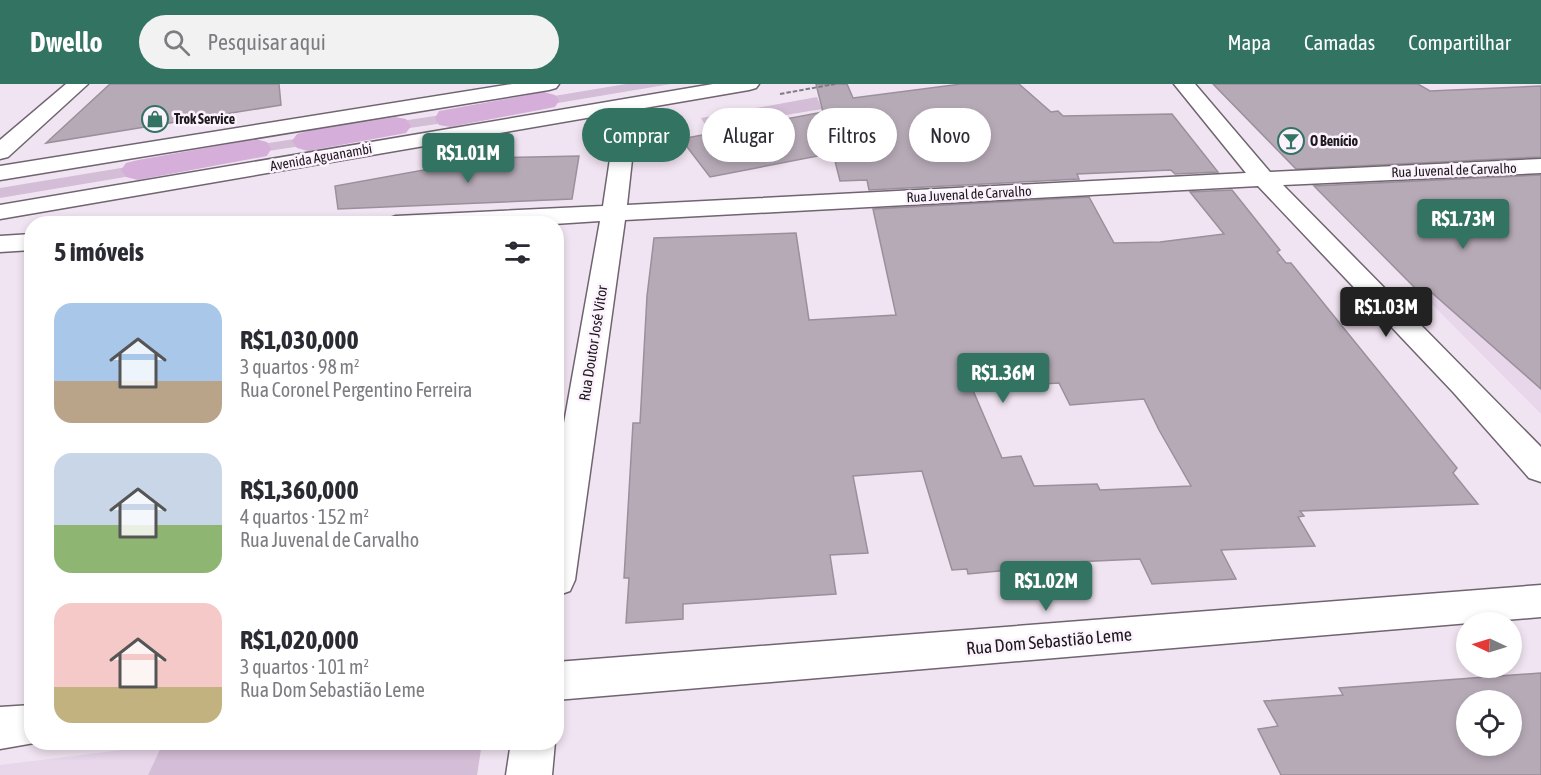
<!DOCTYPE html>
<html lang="pt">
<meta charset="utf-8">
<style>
body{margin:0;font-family:"Asap Condensed",sans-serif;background:#f2f2f3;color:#2b2b33;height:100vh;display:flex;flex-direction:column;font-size:22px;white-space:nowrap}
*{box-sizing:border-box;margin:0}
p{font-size:20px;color:#7c7c81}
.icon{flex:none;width:33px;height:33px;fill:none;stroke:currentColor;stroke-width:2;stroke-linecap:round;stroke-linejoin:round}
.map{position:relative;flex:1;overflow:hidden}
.panel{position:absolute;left:24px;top:132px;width:540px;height:534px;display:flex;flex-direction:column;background:#fff;border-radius:24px;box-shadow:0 3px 9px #0003}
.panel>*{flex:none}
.hud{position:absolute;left:582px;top:24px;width:570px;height:54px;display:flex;gap:12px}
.needle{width:39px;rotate:274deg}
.tools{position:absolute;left:1456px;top:528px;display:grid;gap:12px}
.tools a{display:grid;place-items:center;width:66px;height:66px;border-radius:50%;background:#fff;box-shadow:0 3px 9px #0003;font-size:30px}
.price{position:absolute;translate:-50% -51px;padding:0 14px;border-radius:6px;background:#337362;color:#fff;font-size:20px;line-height:39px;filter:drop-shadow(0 2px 3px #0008)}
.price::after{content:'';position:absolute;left:50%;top:36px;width:18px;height:14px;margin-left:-9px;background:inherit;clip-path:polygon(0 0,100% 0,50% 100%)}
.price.selected{background:#222;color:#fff}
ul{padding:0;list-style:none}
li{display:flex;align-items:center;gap:18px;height:150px;padding:0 30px}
li span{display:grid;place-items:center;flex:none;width:168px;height:120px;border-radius:18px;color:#555}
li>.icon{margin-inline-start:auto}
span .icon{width:72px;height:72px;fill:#fffc;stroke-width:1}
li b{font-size:26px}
h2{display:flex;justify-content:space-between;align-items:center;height:72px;padding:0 30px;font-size:26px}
.pill{padding:0 21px;border-radius:27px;background:#fff;box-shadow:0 3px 9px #0003;font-size:21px;line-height:54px}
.pill.selected{background:#337362;color:#fff}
header{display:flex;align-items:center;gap:36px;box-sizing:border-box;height:84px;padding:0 30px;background:#337362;color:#fff}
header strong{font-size:28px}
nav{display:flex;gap:33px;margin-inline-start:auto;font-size:21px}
.search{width:420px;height:54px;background:#f2f2f3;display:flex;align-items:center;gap:15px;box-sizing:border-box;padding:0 21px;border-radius:33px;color:#7c7c81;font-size:22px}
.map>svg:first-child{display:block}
</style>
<header>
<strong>Dwello</strong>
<div class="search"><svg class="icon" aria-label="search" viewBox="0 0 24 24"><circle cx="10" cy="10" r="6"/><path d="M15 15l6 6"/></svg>Pesquisar aqui</div>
<nav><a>Mapa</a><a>Camadas</a><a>Compartilhar</a></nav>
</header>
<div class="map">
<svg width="1541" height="691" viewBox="0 0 1541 691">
<rect width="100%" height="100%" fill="#f1e4f2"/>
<g fill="#e8d6ea">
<polygon points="1541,202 1541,330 1418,206"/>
<polygon points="162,661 148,691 0,691 0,681"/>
</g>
<g fill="#d4bdd6">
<polygon points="626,0 671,0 546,21 542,14"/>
<polygon points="817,13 822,25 707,44 701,34"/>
<polygon points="448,30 451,38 396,46 395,38"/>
<polygon points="308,53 308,61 255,69 255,61"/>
<polygon points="139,81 137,91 0,114 0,104"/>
<polygon points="194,658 482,658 482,659 477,691 148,691 162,661"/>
</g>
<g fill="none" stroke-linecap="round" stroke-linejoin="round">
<g fill="#d5aed9" fill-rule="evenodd">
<polygon points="544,8 555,11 559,17 555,23 450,43 439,41 435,34 439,27 450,25"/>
<polygon points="395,33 406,35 411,42 406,49 308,67 297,64 292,57 297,50 308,47"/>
<polygon points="255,55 267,58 271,65 267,72 138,96 126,93 121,86 126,79 138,76"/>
</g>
</g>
<g fill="#b6aab7" stroke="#9b8f9c" stroke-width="1.5" fill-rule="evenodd">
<polygon points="110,0 279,0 281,21 46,59"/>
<polygon points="816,0 847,0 853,14 961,0 1019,0 1051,28 1058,27 1063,32 1172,30 1218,88 1175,90 1171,86 1077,90 1079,95 869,106 867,96 840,97 833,69 710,93 681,55 823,28"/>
<polygon points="1213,0 1418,0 1430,7 1541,2 1541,73 1296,85"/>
<polygon points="579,72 572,115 338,125 335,102 490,74"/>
<polygon points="1541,91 1541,305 1431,208 1419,208 1314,102"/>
<path d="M1232 106 1280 166 1277 168 1286 179H1291L1457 384 1453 389 1478 420 1300 427 1304 432 1298 433 1315 462 1221 466 1236 495 1152 500 1140 475 1052 479 1053 482 968 490 967 485 952 486 922 387 853 392 868 469 830 471 836 510 683 520V535L626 539 629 494H624L633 339H640L647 212 654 154 796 149 809 236 896 231 873 125 1089 113 1114 159 1160 158 1224 150 1190 108ZM1059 299 1070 321 1144 315 1159 346 1191 402 1100 406 1097 400 1034 402 1021 372 1002 374 972 304Z"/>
<path d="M1541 589V691H1281L1258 645 1278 642 1264 617 1343 611 1339 604ZM1467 616H1512V662H1467Z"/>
</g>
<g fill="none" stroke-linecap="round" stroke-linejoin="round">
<defs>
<g id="minor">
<polygon points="66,0 88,0 8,73 0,75 0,56"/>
<polygon points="1174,0 1195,0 1270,88 1541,75 1541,89 1283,101 1541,363 1541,398 1529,394 1453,308 1258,102 625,136 575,496 570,507 556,512 556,384 600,137 554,140 384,140 387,135 396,132 603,122 618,21 621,17 628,15 635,17 638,21 627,121 1246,89"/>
<polygon points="32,150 32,166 0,168 0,152"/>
<polygon points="1541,501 1541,533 556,616 556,578"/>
<polygon points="32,621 32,658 40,658 0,665 0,623"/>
<polygon points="511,658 555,658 552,691 506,691"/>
</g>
<g id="major">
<polygon points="512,0 559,0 556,4 549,6 0,96 0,82"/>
<polygon points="713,0 759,0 756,4 749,6 0,135 0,121"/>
</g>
</defs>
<use href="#minor" stroke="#6f6470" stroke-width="3"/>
<use href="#major" stroke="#6f6470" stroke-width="3"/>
<polyline stroke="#827983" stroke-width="2" stroke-dasharray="4.5 2" stroke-linecap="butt" points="780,10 835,0"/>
<use href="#minor" fill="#fff" fill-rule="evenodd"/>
<use href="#major" fill="#fff" fill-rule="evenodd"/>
</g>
<defs>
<symbol id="shop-ring" viewBox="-11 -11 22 22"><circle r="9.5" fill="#fcf2fd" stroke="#337362" stroke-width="1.5"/><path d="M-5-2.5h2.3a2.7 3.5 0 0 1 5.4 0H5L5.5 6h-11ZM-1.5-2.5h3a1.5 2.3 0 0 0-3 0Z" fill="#337362"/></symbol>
<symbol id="bar-ring" viewBox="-11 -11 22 22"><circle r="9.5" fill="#fcf2fd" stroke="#337362" stroke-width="1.5"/><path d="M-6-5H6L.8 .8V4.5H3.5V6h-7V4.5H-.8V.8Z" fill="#337362"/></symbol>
</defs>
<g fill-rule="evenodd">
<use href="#shop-ring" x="140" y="20" width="30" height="30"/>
<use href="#bar-ring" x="1276" y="42" width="30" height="30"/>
</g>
<g text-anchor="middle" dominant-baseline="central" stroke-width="5" stroke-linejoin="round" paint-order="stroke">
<g font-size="14" font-weight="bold" fill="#1c181d" stroke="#fcf2fd" text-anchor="start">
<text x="174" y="35">Trok Service</text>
<text x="1310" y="57">O Benício</text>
</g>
<g font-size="14" fill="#1c181d" stroke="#fcf2fd">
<text transform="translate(321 73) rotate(-10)">Avenida Aguanambi</text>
<text transform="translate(1454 86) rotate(-2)">Rua Juvenal de Carvalho</text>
<text transform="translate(969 110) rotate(-3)">Rua Juvenal de Carvalho</text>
</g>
<g font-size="15" fill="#1c181d" stroke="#fcf2fd">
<text transform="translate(593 259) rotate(-81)">Rua Doutor José Vitor</text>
</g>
<g font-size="18" fill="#1c181d" stroke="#fcf2fd">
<text transform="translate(1049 557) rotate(-5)">Rua Dom Sebastião Leme</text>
</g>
</g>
</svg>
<div class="tools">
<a><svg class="needle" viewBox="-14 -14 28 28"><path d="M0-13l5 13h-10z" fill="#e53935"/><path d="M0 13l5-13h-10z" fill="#7c7c81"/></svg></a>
<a><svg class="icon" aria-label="locate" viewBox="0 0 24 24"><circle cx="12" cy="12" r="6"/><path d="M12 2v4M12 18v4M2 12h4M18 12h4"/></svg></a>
</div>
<b class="price" style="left:468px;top:100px">R$1.01M</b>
<b class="price" style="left:1463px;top:166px">R$1.73M</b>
<b class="price selected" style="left:1386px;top:254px">R$1.03M</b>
<b class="price" style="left:1003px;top:320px">R$1.36M</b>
<b class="price" style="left:1046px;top:528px">R$1.02M</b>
<div class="hud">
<a class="pill selected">Comprar</a>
<a class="pill">Alugar</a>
<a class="pill">Filtros</a>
<a class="pill">Novo</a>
</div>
<section class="panel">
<h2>5 imóveis<svg class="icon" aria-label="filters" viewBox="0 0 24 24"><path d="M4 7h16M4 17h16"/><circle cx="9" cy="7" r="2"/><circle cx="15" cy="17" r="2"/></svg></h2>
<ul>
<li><span style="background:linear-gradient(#a9c7e8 65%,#b9a48a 0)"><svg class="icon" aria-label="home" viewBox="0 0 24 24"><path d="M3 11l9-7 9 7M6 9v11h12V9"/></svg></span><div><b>R$1,030,000</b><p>3 quartos · 98 m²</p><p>Rua Coronel Pergentino Ferreira</p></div></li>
<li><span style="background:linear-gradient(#c9d6e8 60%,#8fb573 0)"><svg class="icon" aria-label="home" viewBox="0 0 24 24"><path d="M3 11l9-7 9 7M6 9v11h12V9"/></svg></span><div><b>R$1,360,000</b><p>4 quartos · 152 m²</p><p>Rua Juvenal de Carvalho</p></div></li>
<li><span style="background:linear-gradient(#f6c9c9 70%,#c2b280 0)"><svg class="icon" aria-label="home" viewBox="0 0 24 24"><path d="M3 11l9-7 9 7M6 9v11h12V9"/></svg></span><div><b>R$1,020,000</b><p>3 quartos · 101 m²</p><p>Rua Dom Sebastião Leme</p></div></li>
</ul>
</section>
</div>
